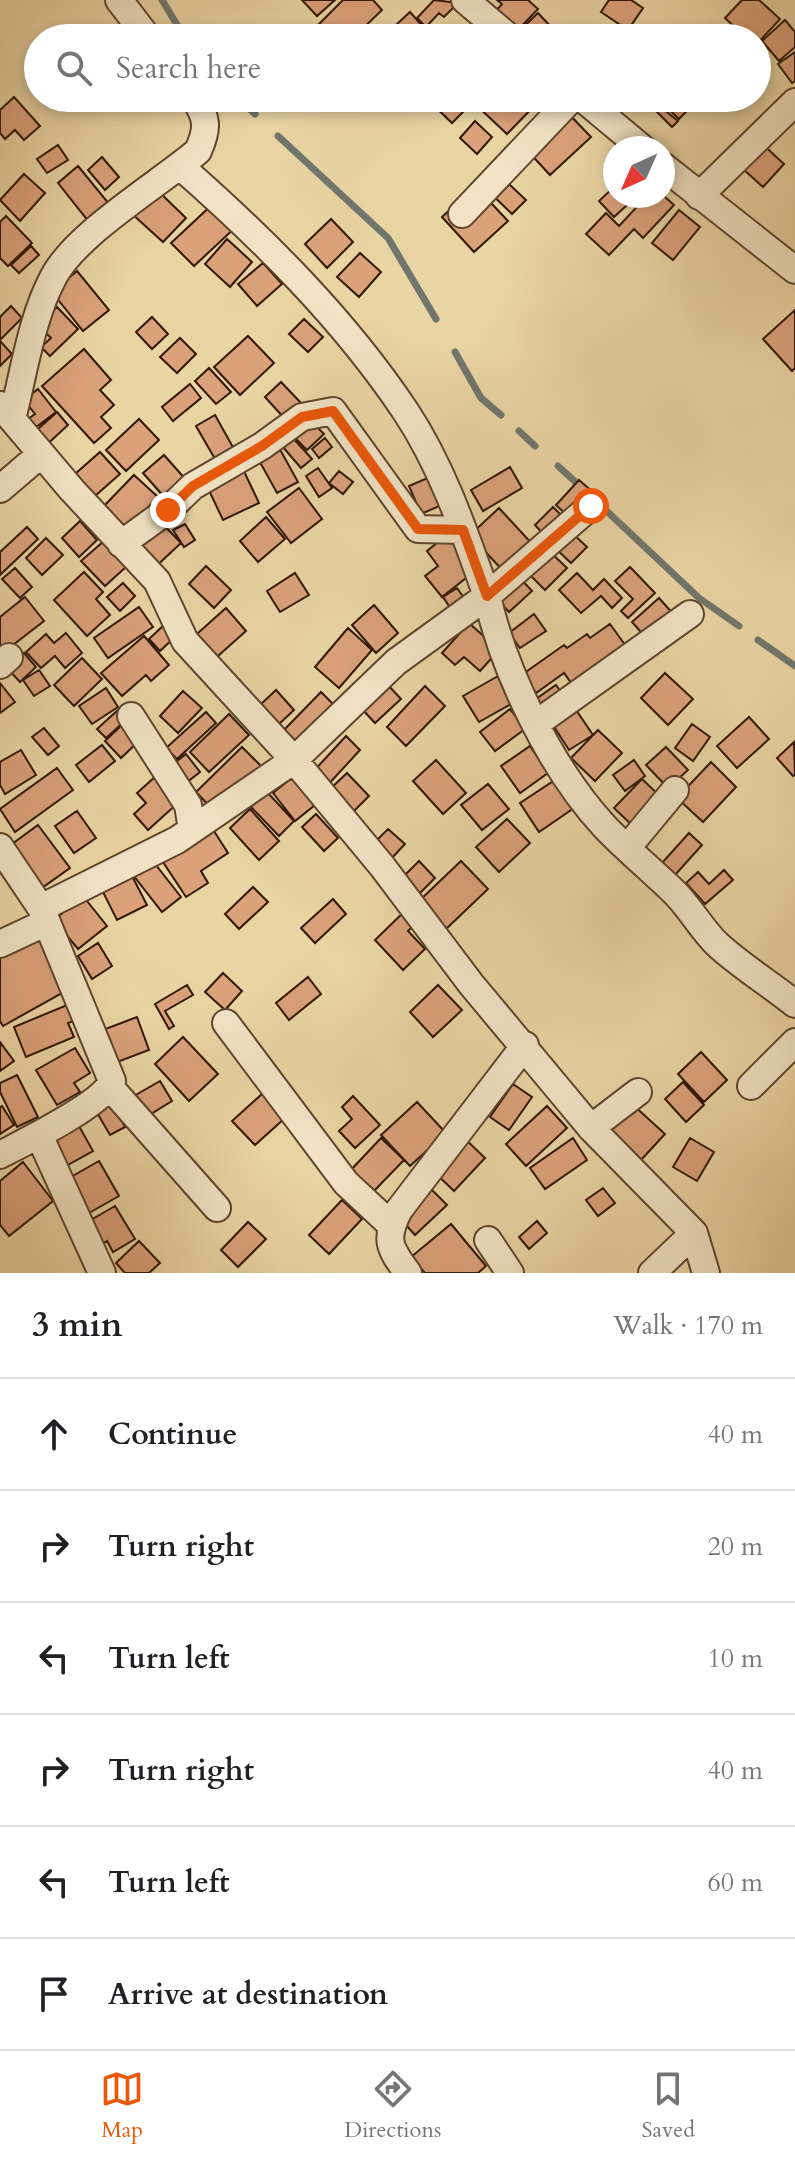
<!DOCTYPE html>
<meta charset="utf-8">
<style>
:root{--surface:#fff;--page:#f6f6f6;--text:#202124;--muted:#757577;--line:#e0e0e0;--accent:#ea580c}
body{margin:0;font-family:Cardo,serif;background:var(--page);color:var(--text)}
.compass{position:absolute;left:603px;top:136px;width:72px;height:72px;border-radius:50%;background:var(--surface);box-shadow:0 4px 12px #0003;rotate:225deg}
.stop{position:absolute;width:24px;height:24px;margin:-18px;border:6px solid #ea580c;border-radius:50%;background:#fff}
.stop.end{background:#ea580c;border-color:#fff;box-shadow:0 2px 8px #0008}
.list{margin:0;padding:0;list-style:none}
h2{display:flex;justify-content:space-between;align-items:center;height:104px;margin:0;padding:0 32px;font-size:34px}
h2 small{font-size:26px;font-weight:400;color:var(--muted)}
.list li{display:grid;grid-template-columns:52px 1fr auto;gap:24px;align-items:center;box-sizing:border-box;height:112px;padding:0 32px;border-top:2px solid var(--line)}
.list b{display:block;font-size:30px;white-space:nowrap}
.list em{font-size:26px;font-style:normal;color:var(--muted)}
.icon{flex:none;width:44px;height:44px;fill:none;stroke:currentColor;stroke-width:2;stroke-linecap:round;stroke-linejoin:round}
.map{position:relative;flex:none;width:795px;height:1273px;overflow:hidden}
.search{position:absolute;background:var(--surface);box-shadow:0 4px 12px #0003;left:24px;right:24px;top:24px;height:88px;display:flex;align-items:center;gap:20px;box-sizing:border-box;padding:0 28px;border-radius:44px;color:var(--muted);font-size:30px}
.sheet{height:776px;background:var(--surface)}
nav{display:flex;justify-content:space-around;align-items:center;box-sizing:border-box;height:112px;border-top:2px solid var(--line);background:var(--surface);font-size:22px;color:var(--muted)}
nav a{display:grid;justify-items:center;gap:4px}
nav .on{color:var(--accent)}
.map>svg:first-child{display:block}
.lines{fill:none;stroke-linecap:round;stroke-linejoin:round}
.stream{stroke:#71766d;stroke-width:7}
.building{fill:#daa17b;stroke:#301705;stroke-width:2}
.minor-casing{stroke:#5e462d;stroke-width:30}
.minor{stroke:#f1e3c4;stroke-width:26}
.route{stroke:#ea580c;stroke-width:10}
</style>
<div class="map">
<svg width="795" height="1273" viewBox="0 0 795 1273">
<rect width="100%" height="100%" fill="#e9d4a4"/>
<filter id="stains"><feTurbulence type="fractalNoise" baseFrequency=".0025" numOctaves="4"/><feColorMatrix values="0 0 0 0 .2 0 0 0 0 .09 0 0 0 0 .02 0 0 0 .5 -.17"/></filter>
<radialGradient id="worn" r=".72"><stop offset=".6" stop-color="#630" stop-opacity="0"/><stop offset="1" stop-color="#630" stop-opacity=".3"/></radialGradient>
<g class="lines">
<!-- stream -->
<path class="stream" d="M162,0l23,38
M238,98l17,16
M278,136l110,102 48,81
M455,352l26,46 20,17
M519,431l16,15
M558,466l23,21
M596,501l103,97 40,28
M758,640l37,26"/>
</g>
<!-- building -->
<path class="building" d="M302,0h33l-18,16z
M343,0h30l9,10 -29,28h-21l-13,-14z
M434,0l24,3 -14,14 -5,-4 -13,14 -9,-9z
M497,0h31l10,9 -23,24 -21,-20 8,-9z
M609,0h22l12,8 -15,22 -27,-18z
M742,0h17l21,19 -23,25v-6h-11l-21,-20z
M410,12l23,26 -49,-2z
M538,13l16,17 -9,8h-27l-3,-3z
M785,20l10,12v15l-16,14 -17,-20z
M795,52v29l-3,2 -14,-19z
M14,97l26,29 -16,14 -9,-10 -10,9 -5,-6v-23z
M426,98h40l5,6 -19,19z
M479,98h63l-35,36 -33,-31z
M650,98l28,23 -6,6 -25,-25z
M657,98h42l-20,21z
M565,110l26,27 -41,38 -26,-28z
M475,121l17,16 -15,17 -17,-16z
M755,137l29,27 -21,23 -29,-26z
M58,145l10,15 -21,13 -10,-14z
M102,157l17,20 -14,13 -17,-20z
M78,166l32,39 -21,17 -31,-39z
M493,169l33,31 -14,14 -32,-31z
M24,174l21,19 -25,28 -20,-21z
M475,186l33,35 -34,31 -32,-35z
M615,186v10h22l-23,21 -15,-16z
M155,188l31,30 -23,24 -32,-29z
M663,195l11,10 -31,33 -9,-9 -25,26 -23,-21 20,-21 13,13 28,-30z
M216,201l22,24 -44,41 -23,-23z
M679,210l21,17 -27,33 -21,-17z
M6,216l26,27 -24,23 -8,-8v-36z
M331,219l22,23 -26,26 -22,-24z
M227,239l25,23 -22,25 -25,-23z
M31,246l8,9 -20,18 -8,-8z
M360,253l21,19 -22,25 -22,-20z
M263,263l19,21 -25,22 -19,-22z
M77,271l32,39 -26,21 -31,-39z
M11,306l11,12 -22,22v-23z
M57,307l21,22 -28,27 -9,-9 10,-9 -13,-13z
M795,310v58l-3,3 -29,-32z
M152,317l16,17 -16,15 -16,-17z
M304,319l19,18 -15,15 -19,-18z
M248,336l26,27 -34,32 -26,-28z
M180,338l16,16 -19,19 -17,-16z
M0,341l12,13 -12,12z
M84,349l27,31 -11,10 14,15 -13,12 10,11 -17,15 -52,-57z
M209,368l22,24 -15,12 -21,-23z
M281,382l21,22 -17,15 -20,-22z
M190,384l11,14 -28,23 -11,-14z
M38,389l18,23 -25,19 -7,-9 11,-8 -11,-14z
M57,412l11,13 -27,25 -12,-13z
M215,415l19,34 -19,10 -19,-33z
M139,419l20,21 -33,31 -20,-21z
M312,422l12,12 -17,16 -12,-12z
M292,437l20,22 -11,9 -19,-22z
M325,438l7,9 -13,11 -7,-9z
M277,444l21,38 -21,11 -21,-38z
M100,452l20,22 -33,29 -20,-22z
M164,455l23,26 -21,18 -23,-26z
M241,465l18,38 -36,17 -18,-38z
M510,467l12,21 -39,23 -12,-21z
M318,468l14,20 -13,9 -13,-21z
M339,471l14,11 -10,12 -14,-11z
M134,475l24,22 -32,34 -24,-23z
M432,476l12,28 -23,10 -12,-28z
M579,480l15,13 -23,26 -15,-14z
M299,488l23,31 -31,24 -24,-31z
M553,507l11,11 -18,19 -11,-12z
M499,508l35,38 -29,27 -35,-38z
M266,517l19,22 -27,23 -18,-21z
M157,518l24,25 -30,28 -24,-24z
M80,521l17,19 -18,17 -17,-19z
M185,524l10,16 -11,7 -11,-17z
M27,527l11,12 -38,36v-23z
M571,532l16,15 -16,16 -16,-15z
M448,534l28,36 -34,27 -17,-21 13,-10 -11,-15z
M46,538l17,17 -21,20 -16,-17z
M104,541l23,25 -22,20 -24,-25z
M546,548l21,20 -22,22 -21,-21z
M206,566l25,24 -17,18 -25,-24z
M630,567l25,26 -27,25 -7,-7 12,-12 -18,-18z
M15,568l17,19 -12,11 -18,-19z
M84,572l19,20 -7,7 14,16 -23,21 -33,-36z
M295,573l14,22 -29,17 -13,-21z
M577,573l16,17 11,-11 18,19 -10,10 -11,-12 -20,17 -22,-23z
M519,577l13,14 -23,21 -13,-14z
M123,583l12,13 -15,15 -13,-14z
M457,588l10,14 -14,10 -10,-15z
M25,597l19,24 -44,34v-38z
M659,598l16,18 -27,24 -16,-18z
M374,605l24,28 -22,20 -24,-28z
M139,607l14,20 -45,31 -14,-20z
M226,608l20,23 -37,33 -20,-23z
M534,614l12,17 -26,17 -11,-15z
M469,623l30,27 -19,21 -16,-14 -9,8 -13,-12z
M610,624l18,25 -54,38 -10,-14 -28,20 -13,-19 41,-29 3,3 20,-14 3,4z
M164,625l11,12 -15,14 -11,-12z
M348,628l24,22 -33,38 -24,-21z
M66,633l16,20 -17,15 -10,-12 -14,12 -15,-16 20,-18 8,9z
M144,636l25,29 -18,16 -5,-6 -24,21 -21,-23z
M24,653l12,14 -16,15 -13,-14z
M82,658l20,21 -28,27 -20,-21z
M39,670l11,16 -16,10 -11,-16z
M665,673l28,26 -25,26 -27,-27z
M498,676l15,27 -34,19 -16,-26z
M0,683l15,19 -15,11z
M387,684l14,15 -26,24 -14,-15z
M556,685l8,11 -19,14 -9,-11z
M425,686l20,20 -39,40 -19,-19z
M106,688l12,19 -26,17 -13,-18z
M276,690l18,20 -16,15 -18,-20z
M183,691l19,17 -24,25 -18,-17z
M321,692l13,13 -38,40 -14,-13z
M572,704l21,31 -24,15 -20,-31z
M510,709l15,20 -30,22 -15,-19z
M118,710l8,10 -20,18 -9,-9z
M206,712l10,11 -39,36 -11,-11z
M229,714l20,21 -40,37 -19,-20z
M749,717l20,22 -32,29 -20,-22z
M124,723l16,17 -19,18 -16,-17z
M692,724l18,13 -17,24 -18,-13z
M44,728l15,18 -11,9 -16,-18z
M598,730l24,23 -27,28 -24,-23z
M346,736l14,14 -35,38 -14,-14z
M794,742l1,33 -2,1 -16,-18z
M102,745l13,16 -26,21 -13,-17z
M530,746l18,27 -28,20 -19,-27z
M242,747l20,20 -47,45 -19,-20z
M666,747l22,23 -20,18 -22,-23z
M21,750l15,25 -31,19 -5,-9v-23z
M186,754l14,18 -18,14 -14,-18z
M436,760l30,33 -23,21 -30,-33z
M634,760l11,16 -20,15 -12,-16z
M711,762l25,25 -33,35 -26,-24z
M57,768l16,22 -58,42 -15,-23z
M347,773l22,23 -19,19 -23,-23z
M156,776l23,26 -31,28 -14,-16 12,-11 -9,-10z
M293,777l22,28 -20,16 -22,-28z
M642,779l21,20 -28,29 -21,-20z
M555,780l19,28 -35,24 -19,-29z
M488,784l21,25 -27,21 -21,-25z
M267,792l27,29 -15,15 -28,-29z
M250,809l29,32 -20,19 -29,-32z
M77,811l19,27 -22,15 -19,-27z
M316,814l22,24 -14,13 -22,-24z
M507,819l23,24 -31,29 -23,-25z
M38,825l32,43 -31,22 -31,-43z
M212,828l16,25 -27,18 7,12 -22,14 -25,-38z
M388,829l17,15 -16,17 -17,-16z
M689,833l13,12 -27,30 -13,-12z
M152,860l29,37 -19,15 -29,-37z
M419,861l16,17 -16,16 -16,-17z
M461,861l27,28 -42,40 -27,-28z
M724,870l9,10 -28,24 -19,-21 12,-11 11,12z
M131,874l16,31 -30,15 -16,-32z
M253,887l15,15 -29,27 -14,-15z
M83,896l24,30 -29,23 -24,-29z
M333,899l13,15 -31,29 -14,-15z
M408,908l11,12 -11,11 17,18 -22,21 -28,-30z
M36,932l33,57 -66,37 -3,-5v-69z
M98,943l14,23 -20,13 -14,-23z
M223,973l19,18 -17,19 -20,-18z
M308,977l13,17 -32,26 -13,-17z
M187,985l6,10 -28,16 9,15 -5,3 -14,-25z
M438,985l24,25 -29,27 -23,-25z
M72,1003l7,16 -11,4 6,14 -48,20 -12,-30z
M137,1017l12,33 -37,14 -12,-33z
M183,1037l35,37 -29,27 -34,-37z
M0,1042l14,19 -14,10z
M75,1048l15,25 -16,10 6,9 -23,13 -21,-35z
M701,1052l26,28 -23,22 -26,-28z
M17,1075l21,42 -21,10 -17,-35v-9z
M160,1081l12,20 -26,16 -12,-21z
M683,1082l21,23 -18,17 -21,-23z
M513,1084l19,13 -23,33 -19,-13z
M262,1094l23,24 -30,27 -23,-24z
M107,1095l18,32 -15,8 -18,-31z
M353,1096l27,29 -25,23 -16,-17 13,-12 -10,-12z
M417,1102l29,31 -36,33 -29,-31z
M631,1103l34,31 -24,26 -34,-32z
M2,1106l12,19 -14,9v-27z
M547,1106l20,22 -41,38 -20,-22z
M75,1119l18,32 -27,15 -19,-32z
M460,1134l25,24 -31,33 -25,-24z
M381,1138l23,22 -32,33 -23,-21z
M573,1138l14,22 -42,29 -15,-21z
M690,1138l24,14 -17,29 -24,-14z
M99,1161l20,35 -37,21 -20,-35z
M23,1162l30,39 -44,35 -9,-11v-44z
M426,1184l21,21 -32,30 -20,-22z
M603,1188l12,15 -17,13 -12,-16z
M342,1200l20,19 -33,35 -20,-19z
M115,1206l20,33 -22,13 -6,-11 -9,6 -14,-23z
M537,1221l10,12 -18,16 -10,-12z
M248,1222l18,17 -28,28 -17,-17z
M451,1224l35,42 -8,7h-53l-14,-16z
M139,1241l21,22 -11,10h-24l-9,-10z"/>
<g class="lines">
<defs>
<path id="minor" d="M119,0l29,38
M465,0l45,38
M582,98l60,50
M180,166c84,74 164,153 226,246 37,56 59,122 81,184l104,-90
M663,166l132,104
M699,196l96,-94
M462,214l110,-116
M0,405l72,85 85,91 28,60 109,119 102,-98 91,-66c17,76 64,173 118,231 21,22 44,41 66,62 18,16 29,39 47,56 23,21 52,39 77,59
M12,419c12,-46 19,-101 42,-143 23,-43 105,-92 144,-125 10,-22 10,-33 -4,-53
M0,489l41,-35
M121,544l47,-34 25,-24 69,-40 40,-29 31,-6 85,118 45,1
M0,665l9,-8
M131,716l57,89 4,25
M537,723l153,-109
M0,847l41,61
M627,848l48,-58
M0,944l47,-22
M226,1023l120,160 45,42
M751,1086l44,-44
M110,1087l107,121
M591,1128l47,-36
M39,1135l63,138
M0,1155c23,-12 104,-52 112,-74l-71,-173 136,-68 117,-80 88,106 89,118 120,144 103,105 12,40
M488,1240l22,33
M408,1273c-19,-25 -24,-34 -9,-63l126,-165
M652,1273l42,-40"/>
</defs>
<!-- minor casing -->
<use href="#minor" class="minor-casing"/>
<!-- minor -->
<use href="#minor" class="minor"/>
</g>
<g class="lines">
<!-- route -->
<path class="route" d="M168,510l25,-24 69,-40 40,-29 31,-6 85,118 45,1 24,66 104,-90"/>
</g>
<rect width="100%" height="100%" filter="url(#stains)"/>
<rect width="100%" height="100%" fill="url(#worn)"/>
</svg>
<svg class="compass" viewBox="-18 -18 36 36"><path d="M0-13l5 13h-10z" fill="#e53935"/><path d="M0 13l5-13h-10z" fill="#757577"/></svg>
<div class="stop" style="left:591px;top:506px"></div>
<div class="stop end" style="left:168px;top:510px"></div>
<div class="search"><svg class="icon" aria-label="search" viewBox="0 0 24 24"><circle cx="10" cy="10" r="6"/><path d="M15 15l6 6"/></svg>Search here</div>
</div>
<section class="sheet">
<h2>3 min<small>Walk · 170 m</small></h2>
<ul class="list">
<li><svg class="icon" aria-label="ahead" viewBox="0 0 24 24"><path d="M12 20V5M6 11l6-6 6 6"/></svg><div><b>Continue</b></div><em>40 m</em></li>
<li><svg class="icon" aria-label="right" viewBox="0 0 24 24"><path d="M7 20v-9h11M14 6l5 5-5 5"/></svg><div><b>Turn right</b></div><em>20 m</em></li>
<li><svg class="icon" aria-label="left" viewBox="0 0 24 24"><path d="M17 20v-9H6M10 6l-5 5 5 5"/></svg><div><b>Turn left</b></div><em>10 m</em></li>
<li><svg class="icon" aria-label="right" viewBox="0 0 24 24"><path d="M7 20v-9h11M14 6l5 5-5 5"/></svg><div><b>Turn right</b></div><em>40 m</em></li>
<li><svg class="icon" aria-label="left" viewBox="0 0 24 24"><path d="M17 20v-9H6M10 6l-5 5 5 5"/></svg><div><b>Turn left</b></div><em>60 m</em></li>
<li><svg class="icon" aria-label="arrive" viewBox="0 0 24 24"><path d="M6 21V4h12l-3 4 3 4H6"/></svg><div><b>Arrive at destination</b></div></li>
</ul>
</section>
<nav>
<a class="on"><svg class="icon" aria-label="map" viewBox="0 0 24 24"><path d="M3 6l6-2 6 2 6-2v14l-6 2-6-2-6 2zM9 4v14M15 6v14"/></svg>Map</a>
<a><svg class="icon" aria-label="directions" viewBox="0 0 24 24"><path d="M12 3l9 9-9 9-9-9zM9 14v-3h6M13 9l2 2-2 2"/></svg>Directions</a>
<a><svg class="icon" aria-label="saved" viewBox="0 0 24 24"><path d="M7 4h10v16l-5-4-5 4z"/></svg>Saved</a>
</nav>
